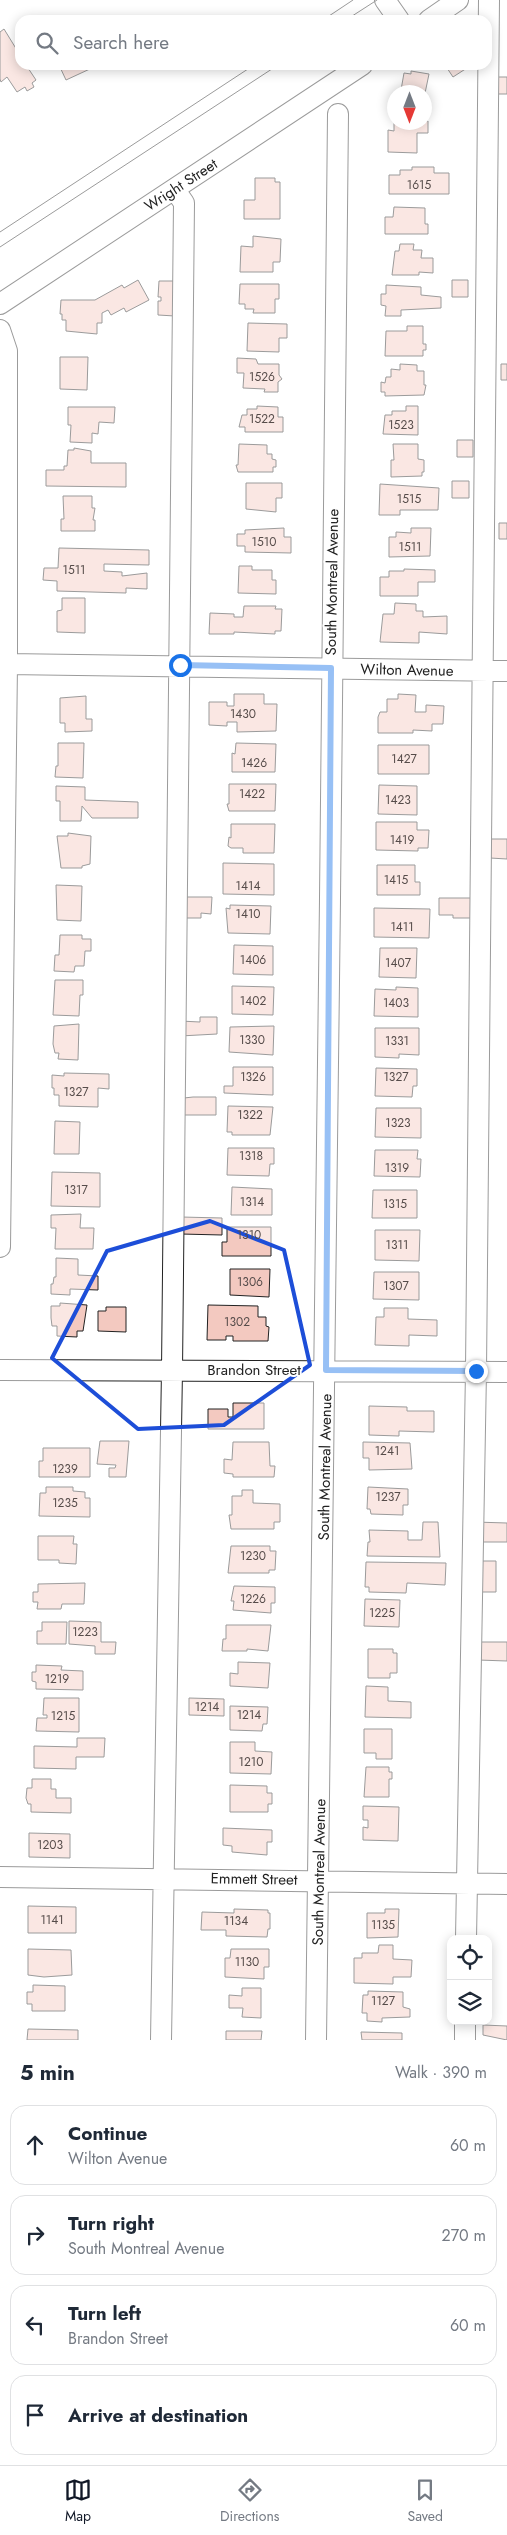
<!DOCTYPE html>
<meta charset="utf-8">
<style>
:root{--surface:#fff;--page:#f2f2f3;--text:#1f2937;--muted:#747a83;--line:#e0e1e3;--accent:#111827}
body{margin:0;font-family:Jost,sans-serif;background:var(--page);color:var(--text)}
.controls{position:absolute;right:15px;bottom:15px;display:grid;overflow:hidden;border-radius:10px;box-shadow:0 2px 12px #0003}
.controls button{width:45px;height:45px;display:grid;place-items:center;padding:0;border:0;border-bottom:1px solid var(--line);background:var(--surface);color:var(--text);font:25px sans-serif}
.compass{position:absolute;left:387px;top:85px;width:45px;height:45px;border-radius:50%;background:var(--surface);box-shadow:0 2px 12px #0003;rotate:180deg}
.stop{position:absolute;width:15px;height:15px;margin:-11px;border:4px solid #1a73e8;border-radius:50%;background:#fff}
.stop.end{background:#1a73e8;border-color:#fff;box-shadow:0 1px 5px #0008}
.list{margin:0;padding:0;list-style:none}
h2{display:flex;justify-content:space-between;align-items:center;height:65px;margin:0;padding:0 20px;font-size:21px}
h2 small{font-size:16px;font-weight:400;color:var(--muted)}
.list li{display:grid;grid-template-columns:32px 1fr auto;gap:15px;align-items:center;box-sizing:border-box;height:80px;margin:0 10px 10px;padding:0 10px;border:1px solid var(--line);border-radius:15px}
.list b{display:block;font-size:19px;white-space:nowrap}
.list p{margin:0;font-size:16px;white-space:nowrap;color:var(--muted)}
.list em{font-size:16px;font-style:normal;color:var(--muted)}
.icon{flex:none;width:28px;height:28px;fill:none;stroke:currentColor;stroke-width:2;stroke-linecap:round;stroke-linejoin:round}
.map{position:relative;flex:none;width:507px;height:2040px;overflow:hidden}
.search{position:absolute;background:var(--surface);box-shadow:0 2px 12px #0003;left:15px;right:15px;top:15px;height:55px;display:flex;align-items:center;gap:12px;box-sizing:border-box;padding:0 18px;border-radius:15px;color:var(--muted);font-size:19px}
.sheet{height:425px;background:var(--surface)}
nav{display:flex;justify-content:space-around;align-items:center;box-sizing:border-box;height:70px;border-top:1px solid var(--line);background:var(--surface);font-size:14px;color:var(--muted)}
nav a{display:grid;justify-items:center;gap:2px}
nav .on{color:var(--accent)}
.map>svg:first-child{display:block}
.building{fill:#f3c9c0;stroke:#222}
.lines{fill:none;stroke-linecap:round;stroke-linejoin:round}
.minor-casing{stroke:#222;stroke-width:22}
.minor{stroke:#fff;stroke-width:20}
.tram{stroke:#222;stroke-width:1}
.route{stroke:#1a73e8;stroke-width:6}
.marked{fill:none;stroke:#1d4ed8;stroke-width:4;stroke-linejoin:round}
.labels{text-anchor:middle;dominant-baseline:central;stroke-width:4;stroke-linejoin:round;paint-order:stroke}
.number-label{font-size:12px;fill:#564c4a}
.street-label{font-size:15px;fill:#222;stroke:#fff}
</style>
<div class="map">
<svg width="507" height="2040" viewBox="0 0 507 2040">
<rect width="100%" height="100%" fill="#fff"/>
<!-- building -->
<path class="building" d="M4,29l16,26v10h6l10,15 -4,3 2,4 -7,4 -2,-4 -8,5 -10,-15 -6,5 -1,-3v-47z
M59,65h31l2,3 -26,12z
M445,65h20l2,3 -14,9z
M411,71l18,3 -5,24v-6h-21l-2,-2 3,-17 7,1z
M497,77h10v17h-10z
M394,121h34v12h-11v20l-29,-1v-22l6,1z
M412,167h22v6h15v21h-60v-19h11v-5h12z
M255,178h20v4h5v37h-36v-19h11z
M394,207l31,1v16h3v10h-43v-17h8z
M253,236l28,3 -1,23h-7v10h-33l1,-26 12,1z
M400,244h14l-1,6h9l-1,8h12v15l-14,-1v3h-27l3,-24h4z
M138,280l11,20 -23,12 -2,-4 -13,7 -3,-5 -6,3v10h-5v11l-31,-3v-11h-4v-6h-2l1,-14h34l27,-15 2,3z
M452,280h16v17h-16z
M159,281h17l-1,35 -17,-1v-14h3v-4h-3z
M240,284h39v15h-4v14h-22l1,-4h-9v-5h-6z
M386,285l35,2v8l20,2v11l-40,2v6h-16l1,-10 -5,-1v-11h5z
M248,323l39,1v14h-8v14l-32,-1z
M407,326h16v18h3v6h-3v6h-38l1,-25h21z
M60,357h28l-1,33 -27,-1z
M237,358l19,1 2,5h21v11l3,4 -4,3v10h-14l1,-3 -22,-1 1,-15h-7z
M400,364l17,1v6h7v14h2l-2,10 -39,1v-4h-4v-10l4,1 1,-6h5v-8l9,1z
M501,364h6v16h-6z
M257,406l21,1v10h5v15h-38v-5h-6l3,-12h5v-6h10z
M406,406h12v29l-35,-1 2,-19h7v-4h14z
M68,407h47l-1,16 -15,-1 -1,12 -6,-1v10l-22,-1 1,-17h-3z
M457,440h16v17h-16z
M239,444l28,1v9h5v5l4,1v7h-3v5h-35l-2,-7h2z
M393,444h25v15l6,1v12h-2v4l-31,1v-17h3z
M74,448l17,3v12h35v24l-80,-1v-16h18v-4h3l1,-16h6z
M452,481h17v17h-17z
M246,483h36v15h-6v14l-30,-3z
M380,484l59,4 -1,22h-38v5h-21z
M63,496h29v12h3l-2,12h2v11h-34v-12h3z
M499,523h8v16h-8z
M284,528v9h7v16l-46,-1v-6h-8v-12h8v-4z
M411,528h20l-1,28 -41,1v-20h7v-5l15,1z
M59,548l90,2v15l-45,-1v7l18,1v4l25,-3v16l-21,-1v5l-69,-2v-10l-14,-1 1,-12h14z
M239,566h13v4h20v10h4v14l-38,-1z
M404,569l31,1v12h-17v14h-38v-19h9v-6h15z
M62,598h23v35l-28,-1v-21l5,-1z
M395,603l21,1v7h7v6l24,-1v18l-28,-2v11l-39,-1 3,-28h11z
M244,606h32l-1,3h7l-1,22h-6v3l-41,-2v2h-25l1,-21 24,1v3h9z
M234,694h30v10h13l-1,27 -39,1v-10h-10v4l-18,-1v-23h18v4h7z
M398,694l18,1 -1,17h11v-7l18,1 -1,18h-11v7l-19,-1v3h-35v-16l2,-5h7v-13h11z
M86,696v23h6v12l-27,1v-9h-5v-25z
M58,743h26l-1,35 -28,-1 1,-11h2z
M236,743l40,1 -1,28h-43v-19l3,1z
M378,745h51v29h-51z
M229,784h47l-1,27h-46l-2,-7h2z
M379,785l38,1v29l-39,-1z
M56,786l29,1v13l53,2v16h-46l-10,-12 -1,15h-21v-20h-4z
M376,822h41v8h12l-1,18h-10v3l-42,-1z
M231,824h44l-1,29h-31v-5h-12l-3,-2 1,-9 2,1z
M68,833l23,3 -1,28 -8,2v2h-21l-4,-32h11z
M490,839h17v20l-17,-1z
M223,863l51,1v31l-51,-1z
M377,865h38v17h5v13h-43z
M56,885l26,1 -1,35 -24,-1z
M182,897h30l-1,17 -10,-1v5h-16z
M439,898h33l-1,20h-18v-3h-14z
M230,905l41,1 -1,28 -42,-1 -2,-25 4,1z
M374,908l56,1 -1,29 -55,-1z
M60,935h22v4h9v12h-6l-1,15h-9l-1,6 -20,-1 1,-16h4z
M234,945l39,1v29l-40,-1z
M380,948h37l-1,30 -37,-1z
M55,980h28v15h-3l-1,21 -26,-1z
M232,986l42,1 -1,28 -41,-1z
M396,987l22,1v29l-44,-1 1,-27 21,1z
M200,1017h17v17l-37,2v-15l20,1z
M79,1024l-1,36 -20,-1 1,-6h-4l-2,-9 1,-18z
M274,1026l-1,29 -44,-3 1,-25z
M375,1028h44v27l-20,-1v4l-24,-1z
M233,1067h40v28l-49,-2v-7h9z
M376,1068l41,1v17h-4l-1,11 -37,-1z
M64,1073l45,1v15l-11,-1v19l-39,-1v-11h-5v-7h-2v-13l12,1z
M193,1097h23v18h-33l1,-17z
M228,1106l45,1 -3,28h-38v-3h-5z
M376,1108h45v30l-46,-1z
M55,1121l25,1 -1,32h-25z
M228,1148h46v16h-4l-1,12 -42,-1z
M375,1150h43l-1,9h4l-1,18 -46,-1z
M52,1172l48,1v34l-49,-1z
M232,1187l40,2v26h-41z
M373,1190h44v28h-45z
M81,1214l-1,14h14l-1,21h-38l1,-21h-5v-13z
M181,1217l41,1v17l-41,-1z
M227,1227h44v29h-49v-14h5z
M375,1230h45l-1,31 -44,-1z
M56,1258l22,1v16l20,1v14l-28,-1v6l-19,-1v-10h2l1,-7h2z
M230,1269h40l-1,28 -39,-2z
M374,1272h45v28l-46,-1z
M60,1303l27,2 -4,26h-6v6l-20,-1v-10h-5l-1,-8v-12h9z
M208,1305l50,1v11h8v9l3,1 -1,14h-35v-5h-7v4h-19z
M106,1307h20v25l-28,-1v-20h8z
M384,1308h24v11l29,1v16l-28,-1v11l-34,-1 1,-28h8z
M233,1403h31v26h-56v-20h20v8h5z
M369,1406l38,1v4h27v21l-35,-1v5l-30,-1z
M100,1441h29l-3,36h-17v-9h6l1,-3 -19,-1z
M233,1442h36l1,24h5l-1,11h-41v-3l-9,-1v-14l8,1z
M363,1442l47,1 2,26 -43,1v-12h-6z
M43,1448h47v29h-51v-16h4z
M46,1487h27v4l12,1v6h5v19l-51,-1 1,-23h6z
M368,1487l40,2v16h-5v10l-32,-1 -1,-5h-3z
M242,1490h11v13l27,1v18h-6v7h-43l-2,-14h3v-19h10z
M423,1522h15l2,35 -73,-1 1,-14h2l-1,-12 39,1v9h14z
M475,1522l32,1v19h-32z
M38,1536h36l-1,8h4l-1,20 -17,-1v-3h-21z
M231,1546h39v5h6l-1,19h-6v3h-41z
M476,1561h20v31h-21z
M366,1562l80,1 -1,22 -38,-2 -1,10 -37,-1v-5h-4z
M85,1583l-1,21h-22l-1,5h-24l1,-7h-5v-10h5v-8z
M234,1586l41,1v16h-4v10l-38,-3 1,-9h-3z
M365,1599l35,1 -1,27 -35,-1z
M69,1621l32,1v20h15l-1,12h-20v-8l-26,-2z
M42,1622h25l-1,22h-29v-13h5z
M226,1625h45l-3,26 -21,-2v2h-25l1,-12h3z
M478,1642h29v19l-29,-1z
M368,1649h25v4h4v20h-7v5h-22z
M238,1662l32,1 -2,25 -38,-2v-13l8,1z
M36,1665l26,1 -1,4 22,1v19l-47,-1v-7l-4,-1v-9h4z
M366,1686l22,1v14l23,1v16l-46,-1z
M44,1698h35v34l-43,-1 1,-13h10v-3h-4z
M189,1698l35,1v17l-35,-1z
M230,1706l38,1 -1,17h-4l-1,7 -32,-1z
M364,1729h28v30h-16v-6h-12z
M77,1738h28l-1,19h-28v12l-42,-1v-22l43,1z
M230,1742h25v9l17,1 -1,22 -41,-1z
M366,1767h23v5h3v7h-3v18h-25z
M32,1779h19v10h5v9h15v15l-40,-1v-8h-3l-2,-6 1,-10h5z
M230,1785l37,1v7h5v11h-4v8h-38z
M363,1806l36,1 -1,34 -35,-1v-13l5,1v-8h-5z
M223,1828l49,2v12h-5v13l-35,-3v-6l-9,-1z
M29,1833l41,1v24l-41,-1z
M28,1906l48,1v26h-48z
M234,1909l34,1v3h2v16h-2l-1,8 -41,-1v-6h-25l1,-18 32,1z
M385,1909h14l-1,28 -31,1v-25h18z
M379,1945h14v14l19,1 -1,17h-18v7l-39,-1v-25h8v-5h16z
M28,1949l43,1 1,25 -28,2 -16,-2z
M231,1949h38v18h-5v12l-39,-2v-19h5z
M33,1985l32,1v25h-33v-7h-5v-12h6z
M242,1988h19v30l-19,-1 1,-9h-14v-13l13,1z
M368,1991l35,1v15l7,2v8l-28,1v4l-15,-1v-8h-5l1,-18h5z
M483,2025l24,1v14l-24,-5z
M28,2029l50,1v10h-51z
M226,2031h36l-1,9h-35z
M361,2032l41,1v7h-40z"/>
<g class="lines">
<defs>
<path id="minor" d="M385,0l14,20
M429,20l29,-20
M0,304l362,-239
M0,330l7,21v313l-7,583
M7,664l500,7
M0,1370l507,2
M0,1877l507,7
M466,1939l10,-568 13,-1371
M161,2040l11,-670 12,-1167 -9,-13
M316,2040c13,-642 13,-1284 22,-1926
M465,2040v-19"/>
</defs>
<!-- minor casing -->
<use href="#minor" class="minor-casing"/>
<!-- minor -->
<use href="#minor" class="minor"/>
<!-- tram -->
<path class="tram" d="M323,20l30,-20
M346,20l31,-20
M0,232l254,-167
M0,247l278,-182"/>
</g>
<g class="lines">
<!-- route -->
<path class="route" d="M180,665l151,3 -5,702 150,1"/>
</g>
<!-- marked area -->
<path d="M0 0H507V2040H0ZM210,1221l74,29 26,115 -86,60 -86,4 -86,-71 55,-107z" fill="#fff" fill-opacity=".55" fill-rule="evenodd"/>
<path class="marked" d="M210,1221l74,29 26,115 -86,60 -86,4 -86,-71 55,-107z"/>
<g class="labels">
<!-- number labels -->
<g class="number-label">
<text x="419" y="185">1615</text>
<text x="262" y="377">1526</text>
<text x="262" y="419">1522</text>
<text x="401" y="425">1523</text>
<text x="409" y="499">1515</text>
<text x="264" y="542">1510</text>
<text x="410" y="547">1511</text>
<text x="74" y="570">1511</text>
<text x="243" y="714">1430</text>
<text x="404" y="759">1427</text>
<text x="254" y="763">1426</text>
<text x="252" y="794">1422</text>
<text x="398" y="800">1423</text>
<text x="402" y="840">1419</text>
<text x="396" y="880">1415</text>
<text x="248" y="886">1414</text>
<text x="248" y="914">1410</text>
<text x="402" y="927">1411</text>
<text x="253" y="960">1406</text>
<text x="398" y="963">1407</text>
<text x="253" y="1001">1402</text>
<text x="396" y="1003">1403</text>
<text x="252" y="1040">1330</text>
<text x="397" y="1041">1331</text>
<text x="253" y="1077">1326</text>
<text x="396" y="1077">1327</text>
<text x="76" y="1092">1327</text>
<text x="250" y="1115">1322</text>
<text x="398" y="1123">1323</text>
<text x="251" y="1156">1318</text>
<text x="397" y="1168">1319</text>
<text x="76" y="1190">1317</text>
<text x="252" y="1202">1314</text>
<text x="395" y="1204">1315</text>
<text x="249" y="1235">1310</text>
<text x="397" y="1245">1311</text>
<text x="250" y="1282">1306</text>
<text x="396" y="1286">1307</text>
<text x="237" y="1322">1302</text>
<text x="387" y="1451">1241</text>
<text x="65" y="1469">1239</text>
<text x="388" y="1497">1237</text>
<text x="65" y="1503">1235</text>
<text x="253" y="1556">1230</text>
<text x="253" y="1599">1226</text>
<text x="382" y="1613">1225</text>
<text x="85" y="1632">1223</text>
<text x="57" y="1679">1219</text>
<text x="207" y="1707">1214</text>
<text x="249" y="1715">1214</text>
<text x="63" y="1716">1215</text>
<text x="251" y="1762">1210</text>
<text x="50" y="1845">1203</text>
<text x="52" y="1920">1141</text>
<text x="236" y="1921">1134</text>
<text x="383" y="1925">1135</text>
<text x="247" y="1962">1130</text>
<text x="383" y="2001">1127</text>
</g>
<!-- street labels -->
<g class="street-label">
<text transform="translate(181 185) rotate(-33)">Wright Street</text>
<text transform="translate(332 582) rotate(-89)">South Montreal Avenue</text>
<text transform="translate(407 670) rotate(1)">Wilton Avenue</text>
<text x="254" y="1370">Brandon Street</text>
<text transform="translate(325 1467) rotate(-89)">South Montreal Avenue</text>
<text transform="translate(319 1872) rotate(-89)">South Montreal Avenue</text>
<text transform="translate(254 1879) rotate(1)">Emmett Street</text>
</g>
</g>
</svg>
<div class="controls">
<button><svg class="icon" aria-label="locate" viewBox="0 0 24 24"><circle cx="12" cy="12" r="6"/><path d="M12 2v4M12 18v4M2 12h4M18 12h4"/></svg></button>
<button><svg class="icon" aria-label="layers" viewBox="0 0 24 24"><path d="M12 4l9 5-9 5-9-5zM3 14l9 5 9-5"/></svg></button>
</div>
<svg class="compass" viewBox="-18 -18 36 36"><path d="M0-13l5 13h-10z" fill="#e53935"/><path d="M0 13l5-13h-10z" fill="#747a83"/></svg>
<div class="stop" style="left:180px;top:665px"></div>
<div class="stop end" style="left:476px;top:1371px"></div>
<div class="search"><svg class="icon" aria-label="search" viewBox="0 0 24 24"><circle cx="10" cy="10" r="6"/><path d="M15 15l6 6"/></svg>Search here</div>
</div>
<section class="sheet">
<h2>5 min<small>Walk · 390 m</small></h2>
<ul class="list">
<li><svg class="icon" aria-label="ahead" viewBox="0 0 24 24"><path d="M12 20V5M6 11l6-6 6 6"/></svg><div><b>Continue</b><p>Wilton Avenue</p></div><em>60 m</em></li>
<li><svg class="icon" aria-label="right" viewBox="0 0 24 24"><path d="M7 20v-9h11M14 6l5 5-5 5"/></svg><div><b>Turn right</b><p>South Montreal Avenue</p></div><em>270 m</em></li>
<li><svg class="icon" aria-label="left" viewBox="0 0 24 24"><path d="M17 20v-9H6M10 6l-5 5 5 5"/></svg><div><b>Turn left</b><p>Brandon Street</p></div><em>60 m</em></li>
<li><svg class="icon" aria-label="arrive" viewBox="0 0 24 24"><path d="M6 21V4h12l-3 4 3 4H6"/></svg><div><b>Arrive at destination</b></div></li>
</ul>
</section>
<nav>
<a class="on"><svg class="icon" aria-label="map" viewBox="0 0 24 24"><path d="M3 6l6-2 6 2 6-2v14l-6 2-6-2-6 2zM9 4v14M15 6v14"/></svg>Map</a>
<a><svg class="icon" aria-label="directions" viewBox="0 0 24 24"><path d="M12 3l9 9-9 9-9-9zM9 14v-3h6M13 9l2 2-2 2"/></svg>Directions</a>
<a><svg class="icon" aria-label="saved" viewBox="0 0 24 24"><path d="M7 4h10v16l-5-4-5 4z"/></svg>Saved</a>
</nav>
